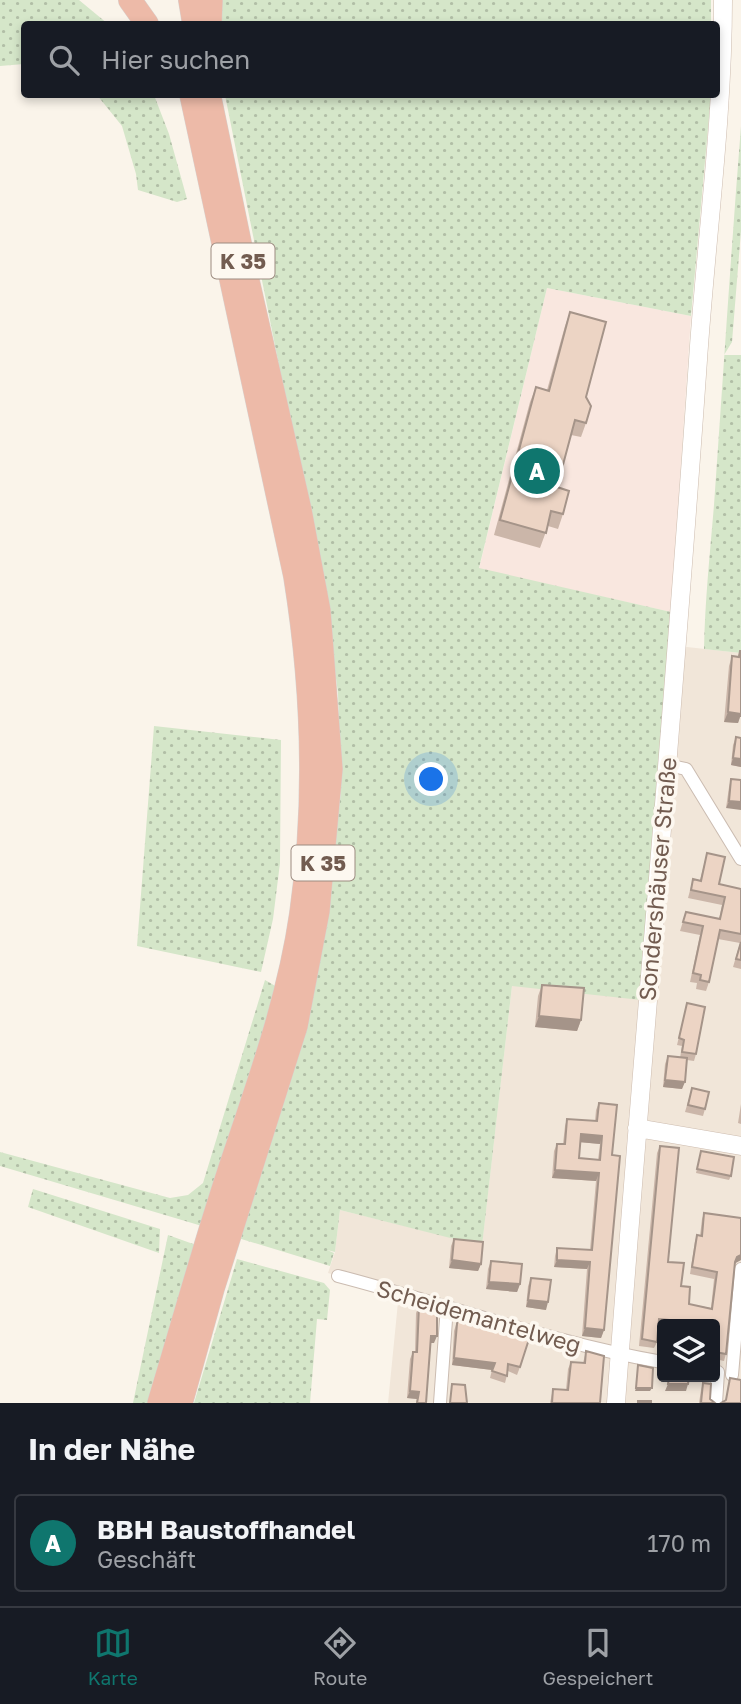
<!DOCTYPE html>
<html lang="de">
<meta charset="utf-8">
<style>
:root{--surface:#171b24;--page:#20242c;--text:#f1f3f6;--muted:#9ea1a6;--line:#363941;--accent:#0f766e}
body{margin:0;font-family:"Golos Text",sans-serif;background:var(--page);color:var(--text)}
.controls{position:absolute;right:21px;bottom:21px;display:grid;overflow:hidden;border-radius:7px;box-shadow:0 4px 10px #0003}
.controls button{width:63px;height:63px;display:grid;place-items:center;padding:0;border:0;border-bottom:2px solid var(--line);background:var(--surface);color:var(--text);font:35px sans-serif}
.you{position:absolute;left:432px;top:780px;width:24px;height:24px;margin:-18px;border:5px solid #fff;border-radius:50%;background:#1a73e8;box-shadow:0 0 0 10px #1a73e833}
.badge{display:grid;place-items:center;width:46px;height:46px;border-radius:50%;background:var(--accent);color:#fff;font-size:23px;font-weight:700}
.pin{position:absolute;translate:-50% -50%;border:4px solid #fff;box-shadow:0 2px 7px #0006}
.list{margin:0;padding:0;list-style:none}
h2{display:flex;justify-content:space-between;align-items:center;height:91px;margin:0;padding:0 28px;font-size:30px}
h2 small{font-size:23px;font-weight:400;color:var(--muted)}
.list li{display:grid;grid-template-columns:46px 1fr auto;gap:21px;align-items:center;box-sizing:border-box;height:98px;margin:0 14px 14px;padding:0 14px;border:2px solid var(--line);border-radius:7px}
.list b{display:block;font-size:26px;white-space:nowrap}
.list p{margin:0;font-size:23px;white-space:nowrap;color:var(--muted)}
.list em{font-size:23px;font-style:normal;color:var(--muted)}
.icon{flex:none;width:38px;height:38px;fill:none;stroke:currentColor;stroke-width:2;stroke-linecap:round;stroke-linejoin:round}
.map{position:relative;flex:none;width:741px;height:1403px;overflow:hidden}
.search{position:absolute;background:var(--surface);box-shadow:0 4px 10px #0003;left:21px;right:21px;top:21px;height:77px;display:flex;align-items:center;gap:18px;box-sizing:border-box;padding:0 24px;border-radius:7px;color:var(--muted);font-size:26px}
.sheet{height:203px;background:var(--surface)}
nav{display:flex;justify-content:space-around;align-items:center;box-sizing:border-box;height:98px;border-top:2px solid var(--line);background:var(--surface);font-size:19px;color:var(--muted)}
nav a{display:grid;justify-items:center;gap:4px}
nav .on{color:var(--accent)}
.map>svg:first-child{display:block}
.residential{fill:#f1e6d9;fill-rule:evenodd}
.commercial{fill:#f9e7df}
.grass{fill:url(#grass-dots)}
.lines{fill:none;stroke-linecap:round;stroke-linejoin:round}
.street-casing{stroke:#cbbcb1;stroke-width:14}
.secondary-casing{stroke:#cdbcaf;stroke-width:19}
.highway-casing{stroke:#d8d1ce;stroke-width:24}
.street{stroke:#fff;stroke-width:12}
.secondary{stroke:#fff;stroke-width:18}
.highway{stroke:#edbaa8;stroke-width:23}
.wall{fill:#cbb6a9;fill-rule:evenodd}
.shaded-wall{fill:#a59489}
.building{fill:#ecd4c4;stroke:#a59489;stroke-width:2;fill-rule:evenodd}
.labels{text-anchor:middle;dominant-baseline:central;stroke-width:7;stroke-linejoin:round;paint-order:stroke}
.shield{fill:#fdf8f0;stroke:#9c8b80;stroke-width:2}
.shield-label{font-size:21px;font-weight:bold;fill:#725c50}
.street-label{font-size:23px;fill:#725c50;stroke:#fdf8f0}
</style>
<div class="map">
<svg width="741" height="1403" viewBox="0 0 741 1403">
<defs>
<pattern id="grass-dots" width="8" height="8" patternUnits="userSpaceOnUse" patternTransform="scale(1.75)"><rect width="8" height="8" fill="#d5e6c9"/><path d="M2 2h.1M6 6h.1" fill="none" stroke="#b1bea6" stroke-width="1.8" stroke-linecap="round"/></pattern>
</defs>
<rect width="100%" height="100%" fill="#faf4ea"/>
<!-- residential -->
<path class="residential" d="M669,645l72,8v750h-353l11,-111 -71,-19 7,-21 5,-42 142,35 30,-259zM662,1324h53v53h-53z"/>
<!-- commercial -->
<path class="commercial" d="M547,288l144,28 -20,296 -192,-43z"/>
<!-- grass -->
<path class="grass" d="M0,0h79l29,24h-84v40l-24,2z
M218,0h493v24h-493z
M97,95h57l15,39 18,65 -10,3 -39,-12 -2,-16 -14,-48z
M225,95h486l-20,221 -144,-28 -68,280 192,44 -30,388 -129,-14 -30,260 -142,-36 -5,42 -8,-2 7,3 -4,13 -92,-28 90,-335 13,-112 -3,-98 -13,-97z
M741,126v105l-9,111 -8,13h17v298l-37,-4c1,-49 6,-96 10,-144 9,-127 17,-253 27,-379z
M154,726l127,14 -1,123 -7,56 -12,53 -124,-26z
M265,980l12,7 -75,239 -202,-60v-14l170,46 18,-3 15,-12z
M33,1189l127,40 -1,24 -131,-46z
M168,1235l28,10 -47,158h-16z
M237,1259l87,24 6,7 -3,30 -10,-1 -7,84h-116z"/>
<g class="lines">
<defs>
<path id="street" d="M667,765l19,4 55,90
M338,1276c108,28 214,67 324,86
M732,1375l9,-106
M440,1403l7,-97
M716,1403l2,-31"/>
<path id="secondary" d="M637,1128l104,18
M616,1403c26,-348 58,-695 82,-1043 8,-120 25,-240 25,-360"/>
<path id="highway" d="M130,0l17,24
M190,0l4,24
M210,24l1,-24
M159,1403c23,-76 44,-153 69,-229 28,-85 60,-170 73,-260 16,-112 12,-226 -6,-338l-104,-482
M181,1403l32,-115 83,-262 22,-115 13,-142 -12,-158 -19,-101 -53,-233 -38,-183"/>
</defs>
<!-- street casing -->
<use href="#street" class="street-casing"/>
<!-- secondary casing -->
<use href="#secondary" class="secondary-casing"/>
<!-- highway casing -->
<use href="#highway" class="highway-casing"/>
<!-- street -->
<use href="#street" class="street"/>
<!-- secondary -->
<use href="#secondary" class="secondary"/>
<!-- highway -->
<use href="#highway" class="highway"/>
</g>
<!-- wall -->
<path class="wall" d="M570,312l16,85v26l-5,14 -10,-2 -14,52 6,27 -5,15 -10,-3 -8,22 -46,-13 36,-133 6,-15 11,3 18,-64z
M740,651v66l-2,6 -14,-1 5,-56 3,-10h6z
M736,737l5,1v29l-10,-2 2,-20z
M731,779l10,1 -15,28 3,-21z
M707,853l12,31 22,5v80l-8,-2 7,-24 -22,-4 -9,43 -3,9 -10,-2 1,-6 -7,-1 10,-47 -20,-4 6,-19 33,7 3,-14 -34,-7 5,-19 7,1z
M542,985l39,35 -4,11 -42,-4 3,-31z
M687,1003l9,51 -2,7 -7,-1 -5,29 -19,-2 2,-23 3,-8 12,2 2,-12 -5,-1z
M692,1088l13,21 -2,7 -18,-4z
M599,1103l13,52 -8,175 -3,8 -19,-2 5,-67 -33,-2 1,-11 2,-8 33,2 6,-69 -44,-3 2,-27 3,-7h6l2,-18 2,-7 28,2 1,-11zM580,1142l20,2 -2,16 -19,-2z
M741,1104v20l-3,-1z
M660,1146l8,116 13,24 8,18 22,4 3,-29 -24,-5 5,-33 2,-6 3,1 2,-17 2,-6 37,47 -7,3 -8,91 -2,7 -9,-2v-35h-53v2h-4l-1,16 -3,6 -15,-2 18,-193z
M701,1151l30,25 -2,4 -33,-7z
M454,1239l27,25 -3,7 -29,-3 2,-22z
M491,1261l29,23 -3,8 -31,-3 2,-20z
M531,1278l15,32 -20,-3 2,-21z
M419,1306l15,37h-3l-5,60h-10l1,-4 -10,-1 3,-39 3,-7h2l1,-39z
M460,1312l60,55 -3,8 -9,-4 -3,12 -15,-5 2,-8 -40,-5 2,-34z
M586,1351l14,52h-50l3,-14 13,1 2,-21 3,-7 12,1z
M703,1383l7,16 5,4h-16l2,-13z"/>
<!-- shaded-wall -->
<path class="shaded-wall" d="M741,710v7h-1l-2,6 -14,-1 4,-10z
M733,758l8,1v8l-10,-2z
M729,801l12,1v8l-15,-2z
M539,1016l42,4 -4,11 -42,-4z
M665,1080l20,2 -3,7 -19,-2z
M581,1134l21,2 -2,8 -22,-2z
M555,1170l44,3 -3,8 -44,-3z
M741,1255v5l-7,4 3,-7z
M452,1260l29,4 -3,7 -29,-3z
M557,1260l33,2 -3,7 -33,-2z
M489,1282l31,2 -3,8 -31,-3z
M528,1300l20,2 -2,8 -20,-3z
M659,1319l21,2 -1,3h-17v2h-5z
M585,1328l19,2 -3,8 -19,-2z
M431,1336h6l-3,7h-5z
M454,1358l41,5 -3,7 -40,-5z
M668,1384h20l-2,7h-21z
M636,1388h16l-2,3h-15z
M410,1391l9,1 -2,7 -10,-1z"/>
<!-- building -->
<path class="building" d="M570,312l36,10 -20,75 5,9 -5,17 -11,-3 -18,67 12,4 -6,23 -12,-3 -5,22 -46,-13 36,-133 13,4z
M740,651h1v63l-13,-2 4,-56 7,1z
M736,737l5,1v21l-8,-1z
M731,779l10,1v22l-12,-1z
M707,853l18,4 -6,27 22,5v45l-21,-4 -11,52 -9,-2 1,-5 -8,-2 10,-47 -20,-4 3,-10 34,7 5,-22 -34,-7 2,-11 8,2z
M741,942v18l-5,-1z
M542,985l42,3 -3,32 -42,-4z
M687,1003l18,4 -9,47 -14,-2 2,-12 -5,-2z
M668,1056l19,2 -2,24 -20,-2z
M692,1088l17,4 -4,17 -17,-4z
M599,1103l18,2 -5,50 8,1 -16,174 -19,-2 5,-66 -33,-2v-12l35,2 7,-77 -44,-3 2,-26h8l2,-25 30,2zM581,1134l21,2 -2,24 -21,-2z
M660,1146l19,2 -11,114 16,1 -3,23 9,1 -1,17 23,5 5,-37 -25,-5 5,-32 5,1 2,-23 37,5v37l-4,2 -2,5 -9,92 -11,-2v-28h-36l1,-3 -21,-2 -2,23 -15,-3z
M701,1151l33,6 -3,19 -34,-7z
M454,1239l29,3 -2,22 -29,-4z
M491,1261l31,3 -2,20 -31,-2z
M531,1278l20,2 -3,22 -20,-2z
M419,1306l18,6v24h-6l-5,67h-9l2,-11 -9,-1 3,-39h4z
M460,1312l70,24 -10,31 -12,-3 -1,12 -15,-5 3,-8 -41,-5 3,-34z
M586,1351l18,5 -4,47h-48l1,-14 15,1 3,-28 14,1z
M638,1365l15,3 -1,20h-16z
M669,1377h20l-1,7h-20z
M730,1378l11,2v23h-20l5,-3z
M703,1383l8,1 -1,15 5,4h-14z
M452,1384l13,1 2,18h-17z
M638,1401h13v2h-13z"/>
<g class="labels">
<!-- shield labels -->
<g class="shield">
<rect x="211.5" y="243.5" width="63" height="35" rx="5"/>
<rect x="291.5" y="845.5" width="63" height="35" rx="5"/>
</g>
<g class="shield-label">
<text x="243" y="261">K 35</text>
<text x="323" y="863">K 35</text>
</g>
<!-- street labels -->
<g class="street-label">
<text transform="translate(657 879) rotate(-85)">Sondershäuser Straße</text>
<text transform="translate(479 1316) rotate(16)">Scheidemantelweg</text>
</g>
</g>
</svg>
<div class="controls">
<button><svg class="icon" aria-label="layers" viewBox="0 0 24 24"><path d="M12 4l9 5-9 5-9-5zM3 14l9 5 9-5"/></svg></button>
</div>
<div class="you"></div>
<div class="pin badge" style="left:537px;top:471px">A</div>
<div class="search"><svg class="icon" aria-label="search" viewBox="0 0 24 24"><circle cx="10" cy="10" r="6"/><path d="M15 15l6 6"/></svg>Hier suchen</div>
</div>
<section class="sheet">
<h2>In der Nähe<small></small></h2>
<ul class="list">
<li><span class="badge">A</span><div><b>BBH Baustoffhandel</b><p>Geschäft</p></div><em>170 m</em></li>
</ul>
</section>
<nav>
<a class="on"><svg class="icon" aria-label="map" viewBox="0 0 24 24"><path d="M3 6l6-2 6 2 6-2v14l-6 2-6-2-6 2zM9 4v14M15 6v14"/></svg>Karte</a>
<a><svg class="icon" aria-label="directions" viewBox="0 0 24 24"><path d="M12 3l9 9-9 9-9-9zM9 14v-3h6M13 9l2 2-2 2"/></svg>Route</a>
<a><svg class="icon" aria-label="saved" viewBox="0 0 24 24"><path d="M7 4h10v16l-5-4-5 4z"/></svg>Gespeichert</a>
</nav>
